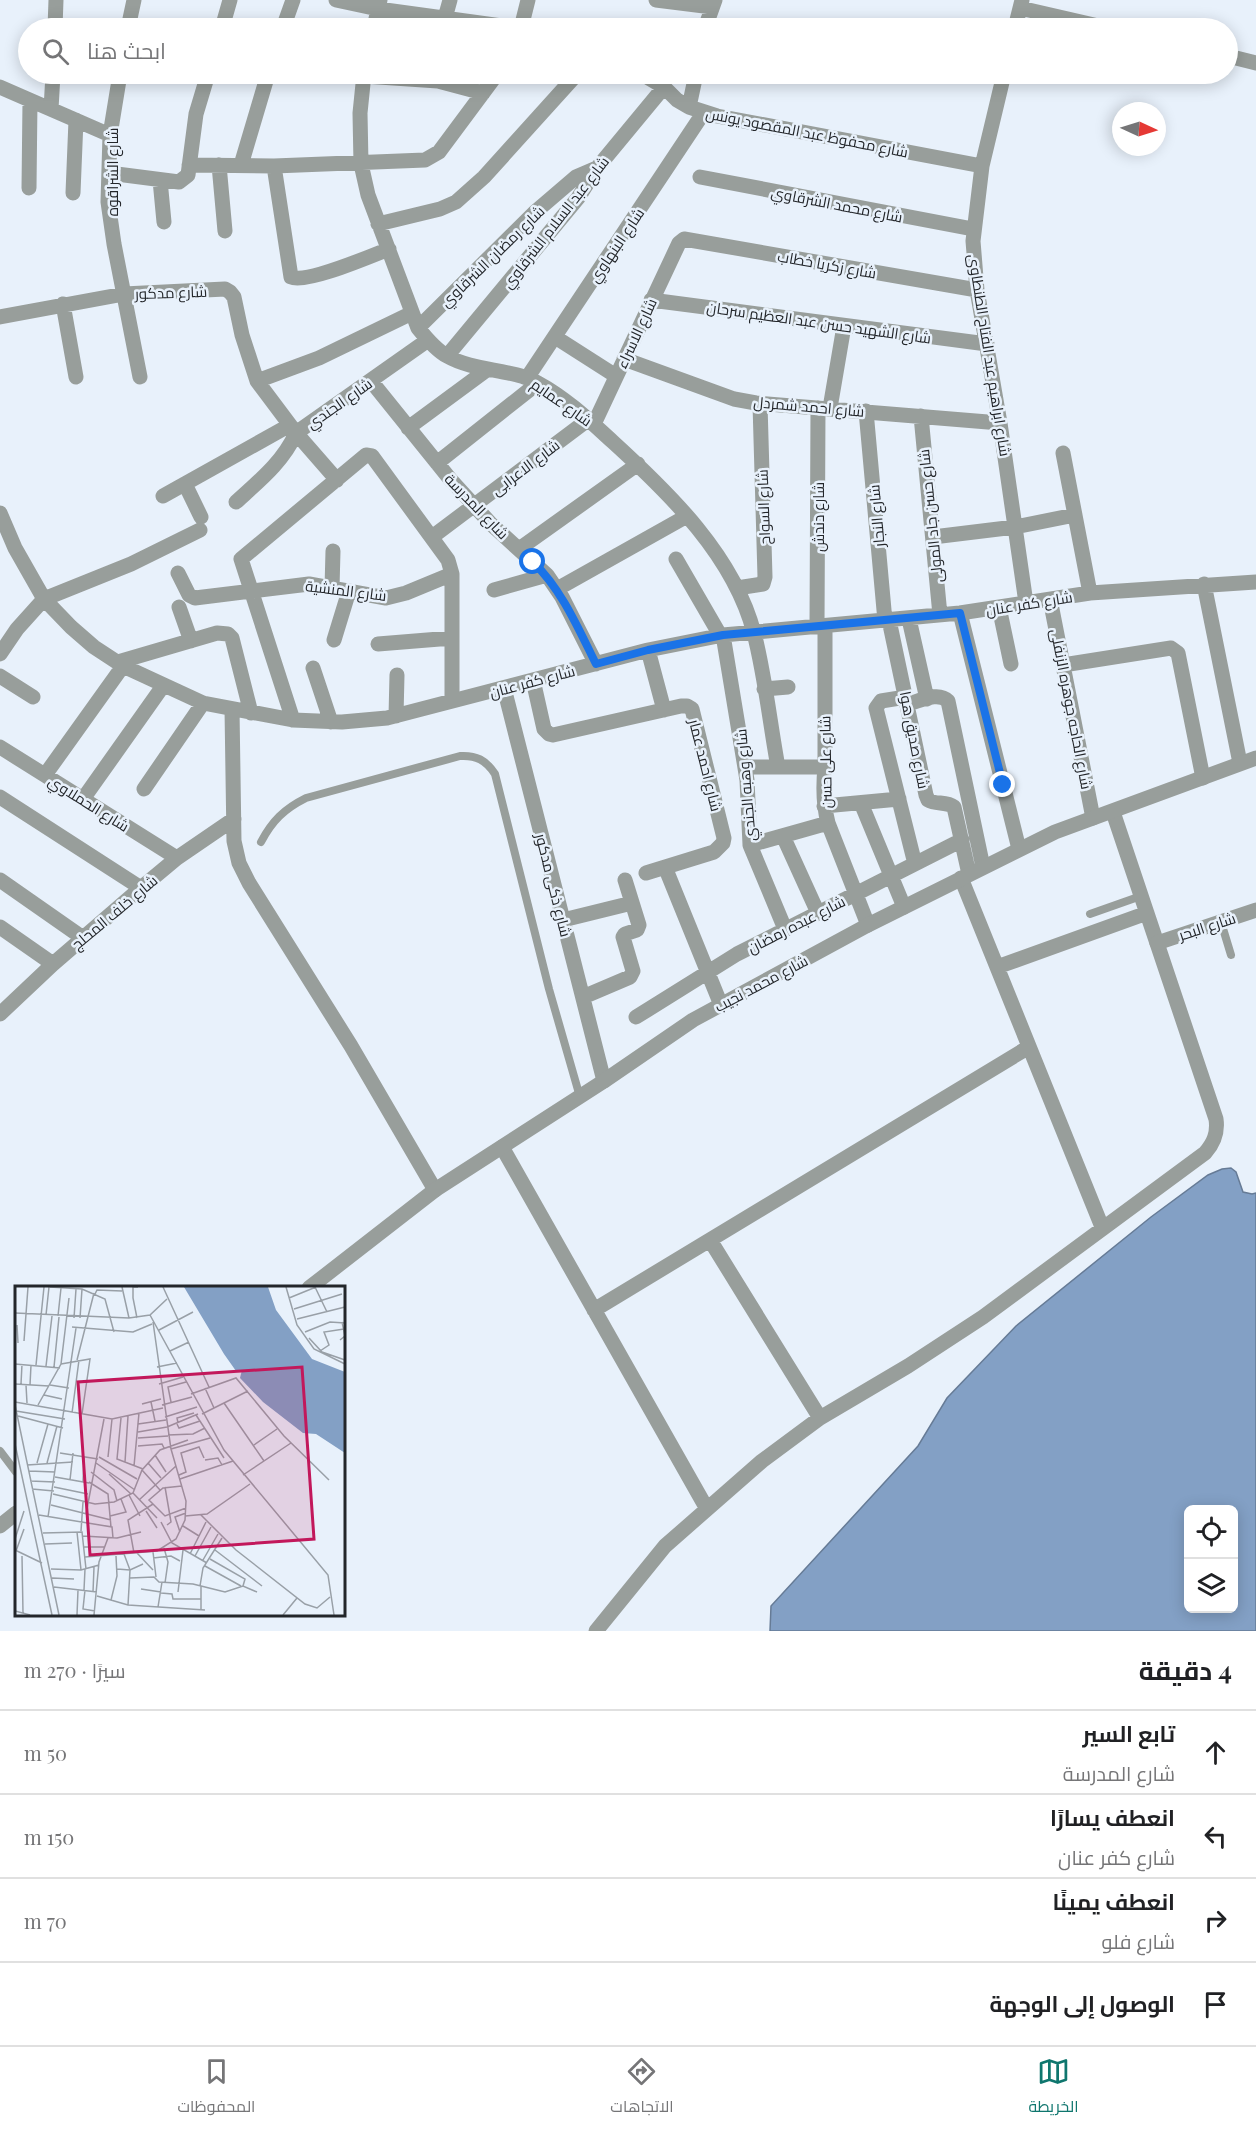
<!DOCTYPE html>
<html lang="ar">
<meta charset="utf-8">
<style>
:root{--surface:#fff;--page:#f2f2f2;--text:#202124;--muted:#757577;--line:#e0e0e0;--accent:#0f766e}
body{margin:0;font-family:"Playfair Display",Cairo,serif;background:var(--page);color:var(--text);direction:rtl}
.controls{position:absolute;right:18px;bottom:18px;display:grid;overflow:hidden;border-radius:9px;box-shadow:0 3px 15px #0003}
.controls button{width:54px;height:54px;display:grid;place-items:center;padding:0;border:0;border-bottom:2px solid var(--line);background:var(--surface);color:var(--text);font:30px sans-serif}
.compass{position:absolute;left:1112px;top:102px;width:54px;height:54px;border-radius:50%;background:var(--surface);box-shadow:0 3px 15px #0003;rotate:94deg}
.stop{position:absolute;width:18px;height:18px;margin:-14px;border:4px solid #1a73e8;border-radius:50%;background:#fff}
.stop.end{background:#1a73e8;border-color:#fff;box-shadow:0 2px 6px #0008}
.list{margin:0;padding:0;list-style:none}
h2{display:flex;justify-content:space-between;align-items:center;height:78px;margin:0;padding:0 24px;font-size:26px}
h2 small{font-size:20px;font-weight:400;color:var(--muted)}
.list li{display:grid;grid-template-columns:39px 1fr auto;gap:18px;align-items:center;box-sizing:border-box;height:84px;padding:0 24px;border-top:2px solid var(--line)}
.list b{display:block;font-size:22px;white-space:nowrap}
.list p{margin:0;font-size:20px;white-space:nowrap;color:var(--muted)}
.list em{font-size:20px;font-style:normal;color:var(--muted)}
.icon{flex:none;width:33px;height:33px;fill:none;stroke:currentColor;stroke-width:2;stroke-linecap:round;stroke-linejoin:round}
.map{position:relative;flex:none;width:1256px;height:1631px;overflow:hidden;direction:ltr}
.search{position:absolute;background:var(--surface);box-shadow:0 3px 15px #0003;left:18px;right:18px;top:18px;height:66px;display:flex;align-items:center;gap:15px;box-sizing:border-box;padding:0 21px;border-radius:33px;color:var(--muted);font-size:22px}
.sheet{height:414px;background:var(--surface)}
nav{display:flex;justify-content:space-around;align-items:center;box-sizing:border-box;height:84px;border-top:2px solid var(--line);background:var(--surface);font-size:16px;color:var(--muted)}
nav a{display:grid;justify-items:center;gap:3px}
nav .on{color:var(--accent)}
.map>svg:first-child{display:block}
.water{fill:#83a0c5;stroke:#667b96;stroke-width:1.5;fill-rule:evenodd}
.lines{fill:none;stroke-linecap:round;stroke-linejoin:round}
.service{stroke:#989e9b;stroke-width:8}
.minor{stroke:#989e9b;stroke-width:15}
.tertiary{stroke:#989e9b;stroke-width:15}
.route{stroke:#1a73e8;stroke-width:8}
.labels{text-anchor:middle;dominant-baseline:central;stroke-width:5;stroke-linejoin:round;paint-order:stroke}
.street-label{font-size:15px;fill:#23262a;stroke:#e8f1fb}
.inset-road{fill:none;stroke:#99a0a7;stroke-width:1.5}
.view{fill:#c2185b;fill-opacity:0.15;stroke:#c2185b;stroke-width:3}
.inset-edge{fill:none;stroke:#23262a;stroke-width:3}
</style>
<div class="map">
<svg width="1256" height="1631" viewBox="0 0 1256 1631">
<rect width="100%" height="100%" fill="#e8f1fb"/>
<!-- water -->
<path class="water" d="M1231,1168l5,4 7,20 9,2 4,-1v438h-486l1,-25 147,-160 29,-48 69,-72 135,-109 57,-42 14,-6zM1188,1510h46v98h-46z"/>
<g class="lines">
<!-- service -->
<path class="service" d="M261,842c11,-21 23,-33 45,-44l154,-42c16,-1 26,4 35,18l54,215 31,108
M1090,914l51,-18
M1221,922l10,33
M0,1451l16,21"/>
<!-- minor -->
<path class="minor" d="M336,0l42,9 139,19
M656,0l56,7
M1020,8l87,20
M445,18l5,-18
M55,28l1,-28
M128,28l6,-28
M222,28l8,-28
M283,28l10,-28
M374,28l6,-28
M521,28l7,-28
M705,28l10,-28
M1015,28l7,-28
M1228,56l28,7
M120,74l-10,61 -2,67 6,42 26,133
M364,74l-4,39 1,51 7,31 50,133c8,10 18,22 29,28 28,16 63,12 91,27 28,15 52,38 75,59 57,52 121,114 141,191 11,42 16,91 24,134
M642,74l22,13 13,13 12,7 28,9 265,50
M1004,74l-22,92 -9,75 4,49 23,133 26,180
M364,76l74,5 45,12
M0,87l110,48
M689,107l7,-33
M51,109l2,-35
M189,165l85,1 151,-6 14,-8 58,-78
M219,165l6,66
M241,165l27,-91
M274,166l17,111c15,7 80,-21 98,-28
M109,173l70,9 9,-7 8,-61 12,-40
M700,177l273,52
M160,180l4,42
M29,188l1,-87
M73,193l3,-73
M378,224l62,-15 16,-7 28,-25 93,-103
M651,300l336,44
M63,304l13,73
M0,317l124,-23 101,-5 5,3 4,5 8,38 15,46 39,52 41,47
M418,328l116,-115 42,-36 21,-9
M555,337l61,39
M447,356l131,-158 19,-30 67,-81
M624,359l110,40 22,4 244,20
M527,378l177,-266
M257,381l62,-23 93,-45
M371,381l79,98 41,45 56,51 15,22 34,67
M830,408l14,-82
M866,411l19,210
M921,416l19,199
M594,424l85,-181 5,-4 293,51
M408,428l80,-59
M1063,453l27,140
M437,463l101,-80
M185,484l16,33
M163,496l127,-71
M236,502c23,-21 47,-40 60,-69l132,-93
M0,513l15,35 29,51 27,28 23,20 29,19 80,37 90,17 49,2 45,-4 261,-68 75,-15 237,-22 130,-20 166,-11
M432,537l157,-118
M933,537l82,-10 60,-12
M519,549l119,-85
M676,559l44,76
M178,573l11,22 6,3 114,-14 77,14 20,-5 46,-19
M1204,584l36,179
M332,588l1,-37
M737,588l26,-4 2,-7 -5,-173
M557,589l130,-73
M494,590l53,-15
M1050,599l43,219
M179,607l12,34
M999,607l12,57
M960,613l59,236
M909,619l18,80
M889,620l37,175 2,5c8,5 18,1 26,7l15,67
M825,626v141c-2,20 -2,37 3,56l40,102
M817,627l1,-219
M723,635l24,145 3,65 35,84
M334,640l15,-49
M378,644l74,-6
M648,650l16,60
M0,654l17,-25 27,-30 87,-35 69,-34
M118,662l99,-29 11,1 4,4 19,75
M1063,665l108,-17 7,5 25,125
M313,668l18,54
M0,676l33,21
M533,680l11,49 5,5 4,1 128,-29h6l5,3 32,129 -1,5 -9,9 -68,21
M504,688l100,393
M764,689l24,-2
M906,697l-25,4 -5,7 39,156
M908,704c12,-3 30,-13 40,-3l35,166
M232,709l2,132 5,22 10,20 102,163 84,144
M396,716l1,-41
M293,720l-52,-161 125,-104 6,1 76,104 4,14v127
M0,747l177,111
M745,767h80
M45,775l78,-109
M144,789l59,-86
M0,797l141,91
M83,799l80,-113
M861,803l43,104
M824,806l75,-7
M783,836l35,77
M750,845l78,-22
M665,867l56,138
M961,878l141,349
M0,880l83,58
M563,920l69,-17
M0,927l53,37
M997,967l150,-54
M583,997l47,-20 3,-6 -10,-34 2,-3 12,-4 2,-5 -14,-45
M0,1014l53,-50 88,-76 36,-30 57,-39
M636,1017l101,-63 225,-114
M502,1147l205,362
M710,1240l110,178
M594,1310l435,-263
M596,1631l69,-85 97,-85 58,-43 88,-52 75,-49 222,-164c9,-10 13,-20 11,-34l-103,-307"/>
<!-- tertiary -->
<path class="tertiary" d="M1157,943l99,-33
M309,1288l126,-98 169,-109 89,-61 175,-95 187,-93 201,-74
M0,1526l16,-13"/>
</g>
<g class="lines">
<!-- route -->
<path class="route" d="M533,562c29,28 45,66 63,102l52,-14 75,-15 237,-22 43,172"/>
</g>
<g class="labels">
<!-- street labels -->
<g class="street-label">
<text transform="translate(807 132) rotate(11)">شارع محفوظ عبد المقصود يونس</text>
<text transform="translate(112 172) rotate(-90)">شارع الشراقوه</text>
<text transform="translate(837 204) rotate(11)">شارع محمد الشرقاوي</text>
<text transform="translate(555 222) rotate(-52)">شارع عبد السلام الشرقاوي</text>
<text transform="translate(616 245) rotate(-56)">شارع البنهاوي</text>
<text transform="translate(492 256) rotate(-44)">شارع رمضان الشرقاوي</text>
<text transform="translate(827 264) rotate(10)">شارع زكريا خطاب</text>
<text transform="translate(171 292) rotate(-2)">شارع مدكور</text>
<text transform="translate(819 322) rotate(8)">شارع الشهيد حسن عبد العظيم سرحان</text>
<text transform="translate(636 333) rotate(-65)">شارع الاسراء</text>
<text transform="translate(990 355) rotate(81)">شارع ابراهيم عبد الفتاح الطنطاوى</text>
<text transform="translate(562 402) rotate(35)">شارع عمايم</text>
<text transform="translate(339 403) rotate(-35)">شارع الجندي</text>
<text transform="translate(809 406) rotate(5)">شارع احمد شمردل</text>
<text transform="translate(525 467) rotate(-37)">شارع الاعرابى</text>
<text transform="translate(477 506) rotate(46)">شارع المدرسة</text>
<text transform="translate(763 507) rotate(-92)">شارع السواح</text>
<text transform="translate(876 516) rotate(-95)">شارع النجار</text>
<text transform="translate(930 516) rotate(-96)">شارع حسن جاد المولى</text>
<text transform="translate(818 517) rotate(-90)">شارع دندش</text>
<text transform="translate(346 590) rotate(7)">شارع المنشية</text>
<text transform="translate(1029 603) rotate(-9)">شارع كفر عنان</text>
<text transform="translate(532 681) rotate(-15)">شارع كفر عنان</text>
<text transform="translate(1072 709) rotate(79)">شارع الحاجه جوهره الزنفلى</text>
<text transform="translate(915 740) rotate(79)">شارع صديق هوا</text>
<text transform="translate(825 762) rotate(-91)">شارع على حسن</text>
<text transform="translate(706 765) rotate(76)">شارع احمد عمار</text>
<text transform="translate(745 785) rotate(-95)">شارع وهبه الجندي</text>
<text transform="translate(89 803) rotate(32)">شارع الحملاوي</text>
<text transform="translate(554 885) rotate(76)">شارع ذكى مدكور</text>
<text transform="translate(114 912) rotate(-40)">شارع خلف المحلج</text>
<text transform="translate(796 924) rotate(-27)">شارع عبده رمضان</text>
<text transform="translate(1207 926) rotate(-18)">شارع البحر</text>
<text transform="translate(761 983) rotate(-28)">شارع محمد نجيب</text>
</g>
</g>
<!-- overview -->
<g transform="translate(15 1286)">
<rect width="330" height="330" fill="#e8f1fb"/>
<path d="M169,1h84l8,23 36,49 33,13v81l-29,-19 -13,-1 -40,-31 -23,-24 2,-8 -6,1 -12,-17z" fill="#83a0c5"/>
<path class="inset-road" d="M35,1l32,2 23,10 9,33M107,1l7,31M148,1l46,100M271,1l11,38 17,24 31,15M300,1l12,25M80,8l2,-4 25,1M274,12l27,-11M279,23l48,-15M0,27l114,5 21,-3 17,-16M31,29l3,-28M135,29l74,135 104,125 6,40M43,30l3,-28M59,32l2,-29M65,32l2,-29M122,32l-4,-20v-11h5M282,33l48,-12M2,39l1,18M57,41l61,5 19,-8M144,44l34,-18M290,46l25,-10 15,1M294,52l13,14 23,8M325,54l5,-4 -3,-14M9,55l4,-54M155,65l19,-9M305,65l9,-6 -5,-13 20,-3M62,74l17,-67M0,78l45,4M46,78l29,-5 -8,55M21,79l8,-78M31,80l6,-50M39,81l5,-50M142,81l20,-4M0,98l34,2M6,98l1,-20M144,98l24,-7M11,99l1,18M15,99l1,-20M35,99l19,3M190,102l9,20M176,108l45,-16 48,58 45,44M29,109l18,4M0,116l97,17 51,-11M136,116l4,19M156,116l-3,-15 18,-5M209,117l40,58M127,118l19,-5M0,119l44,210M23,119l23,-41 8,-66M147,119l30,-8M1,125l49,8M57,127l7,-53M187,128l46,-23M181,129l28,43M3,130l45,12M150,131l32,-10M106,132l-4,41 26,10M163,137l-1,-5 17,-5M123,138l28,-4M162,138l2,4 21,-7M152,141l31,-13M123,146l29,-5M153,149l25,-1 12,-6M123,152l30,-2M0,158l37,171M239,159l23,-16M123,160l24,-2 2,4M156,163l39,-11M45,167l38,6M140,169l11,17M84,171l38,22M93,171l4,-38M190,174l13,-2 4,7M110,176l3,-46M22,177l11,-39M32,177l10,-37M81,177l39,27M133,177l13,15M12,179l46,-3M119,180l5,-53M127,184l18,20M14,185l26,1M76,186l23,18 3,11M94,188l22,20M164,189l7,-3 -5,-19 18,-6 5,11M228,189l48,-32M40,191l34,6M165,193l53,-18M55,194l3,-27M15,195l25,1M68,196l1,-25M74,196l19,12 3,33M167,200l-19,2 -14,12 16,16 21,-8M39,201l34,7M150,201l6,35 -4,3M17,203l22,2M118,207l24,25M38,208l42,10 19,-2 19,-9 9,-23 18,-20 28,-10M114,209l11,21M124,214l37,-34M36,219l60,15M131,225l11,17M71,228l18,-95M24,229l73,12 1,11M186,229l35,35 69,54 12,4 13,-11M95,230l16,-4 -5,-13M170,230l22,-2 43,-30M33,231l28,-189M146,236l11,21 35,20M168,240l16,10M66,245l2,-29M62,246l4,38M165,246l-5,-15 11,-4M28,247l39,-1 4,37M68,250l34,2 24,-6M0,253l9,-28M30,258l27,-1M69,261h21M149,262l4,14 -3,21M0,264l27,13M200,264l47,36M1,265l8,-22M138,266l3,25M119,267l-6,-33 25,-16M122,267l16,17M109,268l6,16 -2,35M175,268l16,-32M7,270l1,57M180,270l16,-29M70,271l72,-6 19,-12 9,-19 1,-19 -15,-52 -18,-127M138,272l18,-2 9,5M195,273l35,20 -2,7M188,274l15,-26M190,280l36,20M36,283l30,1 18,-5M102,283l13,1 13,-6M37,292l22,1M115,292l24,-1 5,5 34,2 32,8 18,-6 14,6M185,300l3,-18 19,-30M39,301l43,5M126,303l20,3M69,304l1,-21M70,304l-2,19 12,2M78,306l1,-25M163,306l5,-42M146,307l11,1 1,5h28M82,310l31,9 77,5M96,314l6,-24 -1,-20M0,315v10l15,4M143,321l4,-25M186,323v-23M62,329l1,-25M79,329l5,-53 9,-24M268,329l14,-17"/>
<path class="view" d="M287,81l12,172 -224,16 -12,-173z"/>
<rect width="330" height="330" class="inset-edge"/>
</g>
</svg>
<div class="controls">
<button><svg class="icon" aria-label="locate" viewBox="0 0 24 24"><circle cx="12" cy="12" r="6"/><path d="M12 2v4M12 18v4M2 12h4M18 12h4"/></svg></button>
<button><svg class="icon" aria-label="layers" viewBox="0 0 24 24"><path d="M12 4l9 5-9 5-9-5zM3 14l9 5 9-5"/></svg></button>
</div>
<svg class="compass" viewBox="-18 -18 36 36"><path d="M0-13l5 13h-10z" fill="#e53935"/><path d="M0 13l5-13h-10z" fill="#757577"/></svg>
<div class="stop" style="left:533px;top:562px"></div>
<div class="stop end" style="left:1003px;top:785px"></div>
<div class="search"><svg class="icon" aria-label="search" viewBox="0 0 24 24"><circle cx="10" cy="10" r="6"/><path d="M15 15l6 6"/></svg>ابحث هنا</div>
</div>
<section class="sheet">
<h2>4 دقيقة<small>سيرًا · 270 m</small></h2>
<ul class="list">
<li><svg class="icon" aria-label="ahead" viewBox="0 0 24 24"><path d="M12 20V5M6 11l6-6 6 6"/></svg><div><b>تابع السير</b><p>شارع المدرسة</p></div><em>50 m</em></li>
<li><svg class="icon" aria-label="left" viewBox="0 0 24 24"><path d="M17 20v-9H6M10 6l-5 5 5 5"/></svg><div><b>انعطف يسارًا</b><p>شارع كفر عنان</p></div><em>150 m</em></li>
<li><svg class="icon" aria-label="right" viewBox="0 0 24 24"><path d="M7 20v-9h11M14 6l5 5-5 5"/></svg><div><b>انعطف يمينًا</b><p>شارع فلو</p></div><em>70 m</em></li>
<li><svg class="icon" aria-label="arrive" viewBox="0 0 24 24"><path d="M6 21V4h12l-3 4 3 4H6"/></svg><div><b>الوصول إلى الوجهة</b></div></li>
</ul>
</section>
<nav>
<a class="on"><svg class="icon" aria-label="map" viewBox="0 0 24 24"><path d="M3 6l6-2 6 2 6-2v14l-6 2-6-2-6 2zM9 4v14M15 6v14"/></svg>الخريطة</a>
<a><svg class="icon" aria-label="directions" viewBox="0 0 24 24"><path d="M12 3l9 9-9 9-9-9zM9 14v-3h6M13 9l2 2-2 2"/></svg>الاتجاهات</a>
<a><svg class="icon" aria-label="saved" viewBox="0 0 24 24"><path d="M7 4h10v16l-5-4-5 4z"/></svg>المحفوظات</a>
</nav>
